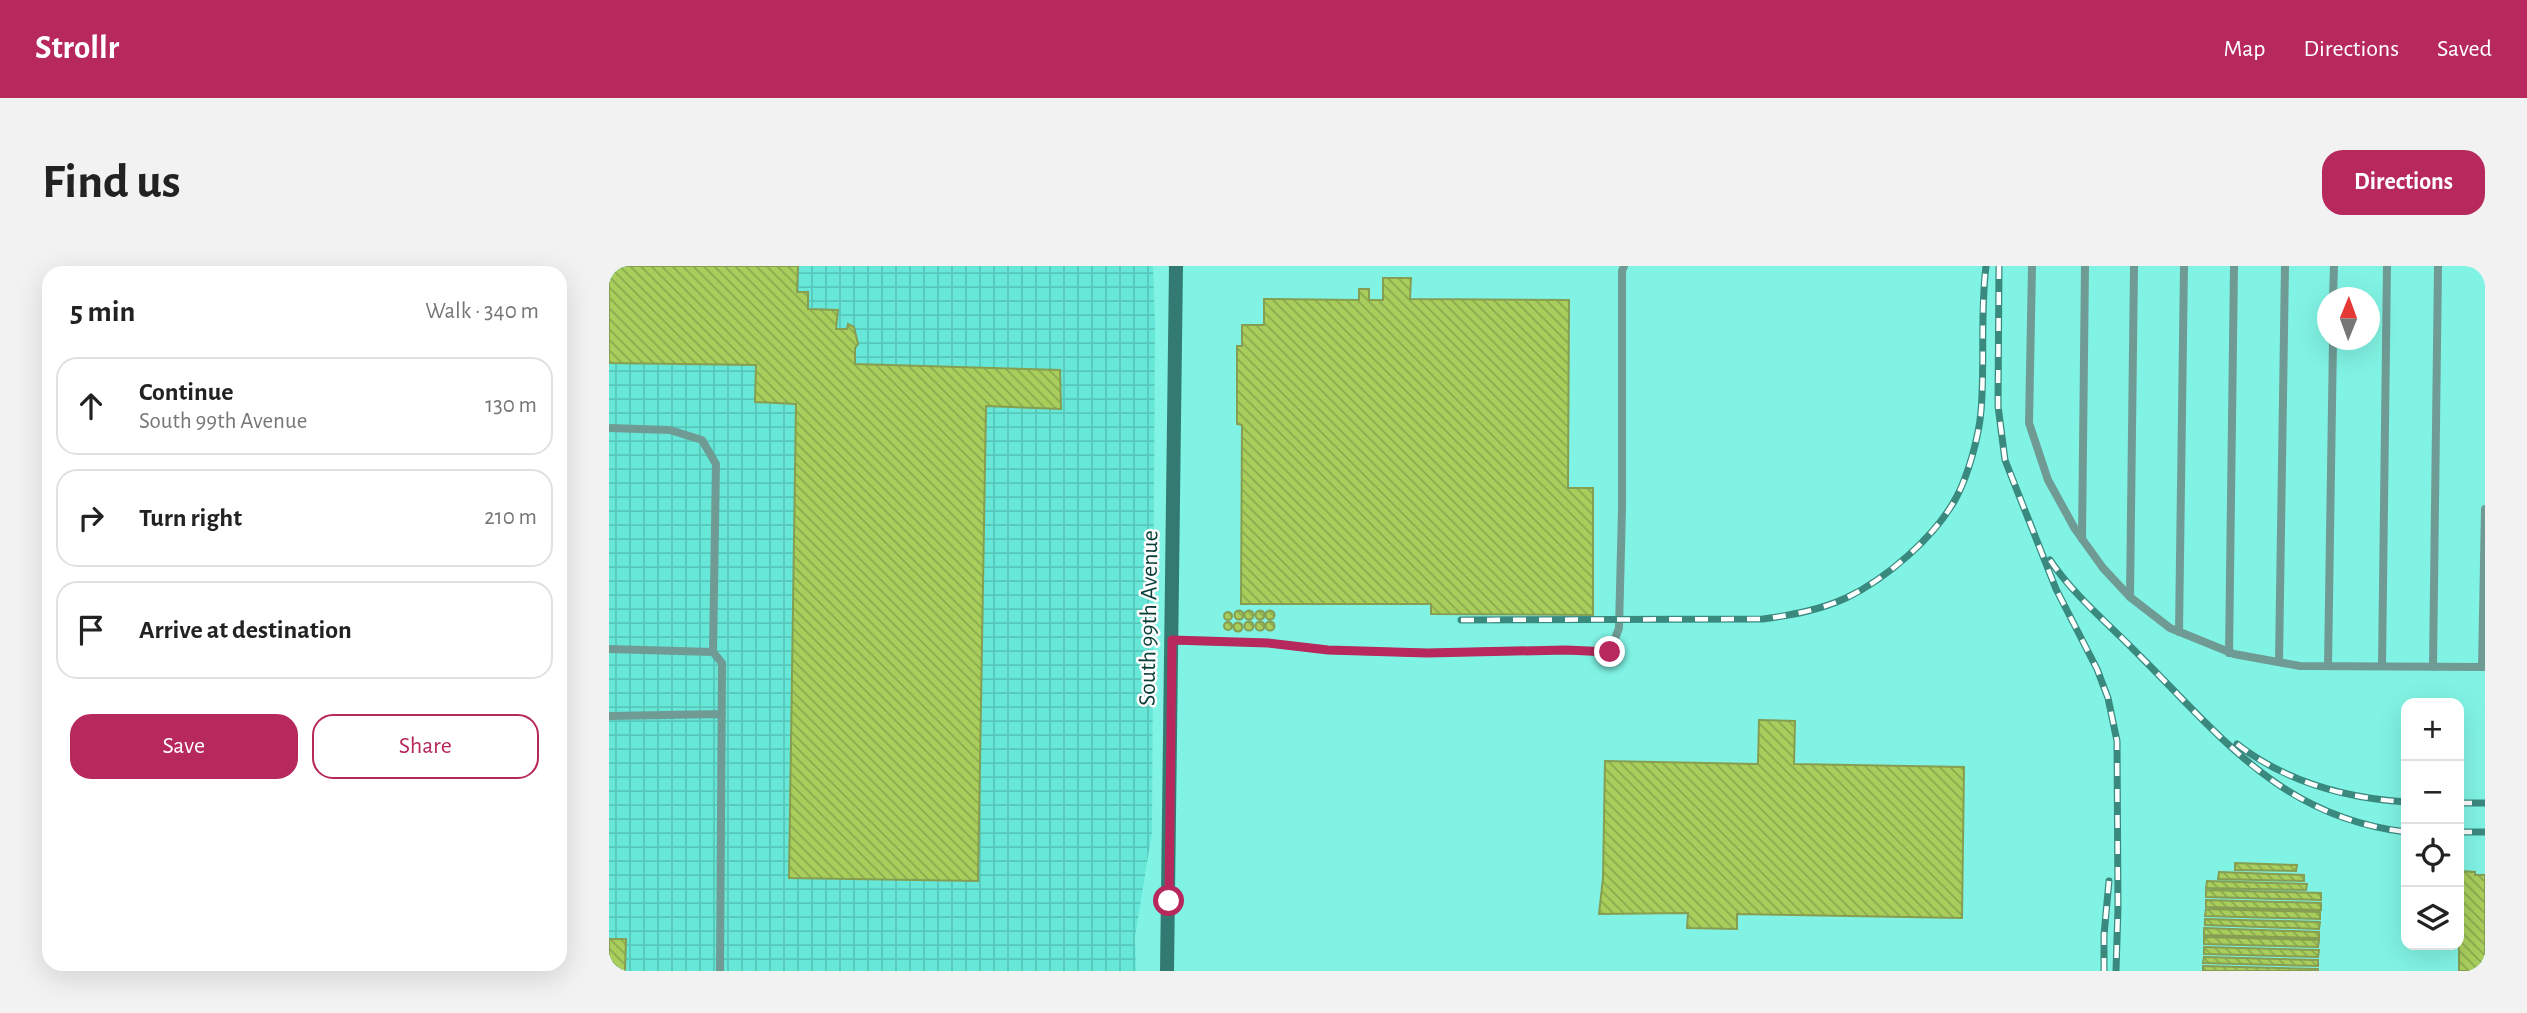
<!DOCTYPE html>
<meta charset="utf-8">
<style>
:root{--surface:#fff;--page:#f2f2f2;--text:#222;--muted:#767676;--line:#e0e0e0;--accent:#b7295d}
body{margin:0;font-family:"Alegreya Sans",sans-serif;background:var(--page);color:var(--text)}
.controls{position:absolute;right:21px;bottom:21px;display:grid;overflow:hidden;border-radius:14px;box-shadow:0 7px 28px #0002}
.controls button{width:63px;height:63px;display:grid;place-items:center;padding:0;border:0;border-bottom:2px solid var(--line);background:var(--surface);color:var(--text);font:35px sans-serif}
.compass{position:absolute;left:1708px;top:21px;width:63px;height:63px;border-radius:50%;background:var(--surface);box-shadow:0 7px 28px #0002;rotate:1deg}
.stop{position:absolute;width:21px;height:21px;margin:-16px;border:5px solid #b7295d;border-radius:50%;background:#fff}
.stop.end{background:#b7295d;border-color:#fff;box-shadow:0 2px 7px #0008}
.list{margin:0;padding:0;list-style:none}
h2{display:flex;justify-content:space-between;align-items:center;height:91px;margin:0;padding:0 28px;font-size:30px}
h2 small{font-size:23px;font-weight:400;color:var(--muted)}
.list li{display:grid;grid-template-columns:46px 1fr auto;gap:21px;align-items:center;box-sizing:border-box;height:98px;margin:0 14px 14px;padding:0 14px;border:2px solid var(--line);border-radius:21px}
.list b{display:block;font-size:26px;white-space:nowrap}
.list p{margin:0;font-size:23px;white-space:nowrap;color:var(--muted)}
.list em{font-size:23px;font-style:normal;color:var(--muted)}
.actions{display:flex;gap:14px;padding:21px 28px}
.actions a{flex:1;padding:16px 0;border:2px solid var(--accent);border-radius:21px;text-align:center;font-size:24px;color:var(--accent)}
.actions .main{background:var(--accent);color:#fff}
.icon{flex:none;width:38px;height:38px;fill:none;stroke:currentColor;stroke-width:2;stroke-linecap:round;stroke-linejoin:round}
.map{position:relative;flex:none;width:1876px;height:705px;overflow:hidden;border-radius:21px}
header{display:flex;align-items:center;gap:42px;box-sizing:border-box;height:98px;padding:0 35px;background:var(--accent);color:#fff}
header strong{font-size:33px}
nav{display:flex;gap:38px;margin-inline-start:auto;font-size:24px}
.intro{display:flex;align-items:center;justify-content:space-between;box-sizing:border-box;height:168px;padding:0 42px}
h1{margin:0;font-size:49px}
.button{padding:18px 32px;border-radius:21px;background:var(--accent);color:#fff;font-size:24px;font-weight:700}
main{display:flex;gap:42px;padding:0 42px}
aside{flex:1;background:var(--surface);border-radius:21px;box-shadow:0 7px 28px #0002}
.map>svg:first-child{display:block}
.industrial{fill:url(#industrial-grid)}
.building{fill:url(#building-back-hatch);stroke:#859e51;stroke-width:2}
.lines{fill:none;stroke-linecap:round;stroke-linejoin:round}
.lane{stroke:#709b95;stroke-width:8}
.secondary{stroke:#337b72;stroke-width:14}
.rail-casing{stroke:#3a897f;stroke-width:7}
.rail{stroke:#fdfdfd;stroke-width:4.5;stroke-dasharray:13;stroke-linecap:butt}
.route{stroke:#b7295d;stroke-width:9}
.labels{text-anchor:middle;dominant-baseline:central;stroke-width:5;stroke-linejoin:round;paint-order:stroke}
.street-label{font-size:24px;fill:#083e38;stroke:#fdfdfd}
</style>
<header>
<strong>Strollr</strong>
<nav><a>Map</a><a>Directions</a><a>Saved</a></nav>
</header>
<div class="intro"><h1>Find us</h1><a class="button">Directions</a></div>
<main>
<aside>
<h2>5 min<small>Walk · 340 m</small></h2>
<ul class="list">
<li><svg class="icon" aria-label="ahead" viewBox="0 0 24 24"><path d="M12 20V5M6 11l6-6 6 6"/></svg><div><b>Continue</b><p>South 99th Avenue</p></div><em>130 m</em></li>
<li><svg class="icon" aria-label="right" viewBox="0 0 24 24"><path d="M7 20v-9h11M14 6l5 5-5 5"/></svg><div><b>Turn right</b></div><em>210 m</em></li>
<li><svg class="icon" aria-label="arrive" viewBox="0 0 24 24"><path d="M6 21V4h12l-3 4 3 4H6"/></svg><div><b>Arrive at destination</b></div></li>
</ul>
<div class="actions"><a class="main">Save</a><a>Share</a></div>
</aside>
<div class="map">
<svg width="1876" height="705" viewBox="0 0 1876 705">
<defs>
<pattern id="industrial-grid" width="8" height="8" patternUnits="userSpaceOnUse" patternTransform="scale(1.75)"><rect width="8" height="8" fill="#66e7d7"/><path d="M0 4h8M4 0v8" fill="none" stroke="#57c7b9"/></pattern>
<pattern id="building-back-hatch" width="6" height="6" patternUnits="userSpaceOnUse" patternTransform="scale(1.75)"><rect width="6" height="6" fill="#aace5c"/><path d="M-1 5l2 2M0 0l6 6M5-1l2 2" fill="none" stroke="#88a94d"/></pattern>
</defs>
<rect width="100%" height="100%" fill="#80f3e4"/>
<!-- industrial -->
<path class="industrial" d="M0,0h544l2,57 -3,509 -17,105 1,34h-527z"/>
<!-- building -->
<path class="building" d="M0,0h189l-1,26h11v17l30,1 -2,19h11l1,-5 6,3 4,17 -3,4v16l205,6 1,39 -75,-3 -8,475 -189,-3 7,-474 -41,-2 1,-37 -147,-2z
M774,12h28l-1,21 159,1 -1,188h25v127l-162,-1v-10h-190l1,-179 -5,-1v-78h5v-21h22v-26l95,1v-11h10v11h14z
M656.5 349a4.5 4.5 0 1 1 9 0a4.5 4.5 0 1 1-9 0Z
M646.5 349a4.5 4.5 0 1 1 9 0a4.5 4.5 0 1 1-9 0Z
M625.5 349a4.5 4.5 0 1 1 9 0a4.5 4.5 0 1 1-9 0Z
M635.5 349a4.5 4.5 0 1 1 9 0a4.5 4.5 0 1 1-9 0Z
M615 350a4 4 0 1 1 8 0a4 4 0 1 1-8 0Z
M646.5 360a4.5 4.5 0 1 1 9 0a4.5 4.5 0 1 1-9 0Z
M635.5 360a4.5 4.5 0 1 1 9 0a4.5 4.5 0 1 1-9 0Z
M656.5 360a4.5 4.5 0 1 1 9 0a4.5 4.5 0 1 1-9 0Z
M615 360a4 4 0 1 1 8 0a4 4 0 1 1-8 0Z
M624.5 361a4.5 4.5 0 1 1 9 0a4.5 4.5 0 1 1-9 0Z
M1150,454l36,1 -1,43 170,3 -2,151 -225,-4v15l-50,-1 1,-15 -89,1 4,-36 2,-117 153,3z
M1626,597l62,2 -1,6 -61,-1z
M1850,605l16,1v3h10v96h-26z
M1610,606l85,3v6l-86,-2z
M1598,615l100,3 -1,6 -100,-2z
M1597,624l115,3v7l-115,-3z
M1597,634l115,3v7l-115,-3z
M1597,643l114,3v7l-115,-3z
M1596,653l115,3 -1,7 -114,-4z
M1595,662l115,4v6l-115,-3z
M1595,671l115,3 -1,7 -114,-3z
M0,673h17l-1,32h-16z
M1595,681l115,3 -1,7 -114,-3z
M1595,691l114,3v6l-115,-3z
M1594,700l115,3v2h-115z"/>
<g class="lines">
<!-- lane -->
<path class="lane" d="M1423,0l-3,157 19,57 27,49 28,39 27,29 40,31 64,26 66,12 185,1
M1724,32l1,-32
M0,162l61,2 32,10 14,24 -3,188
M1473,273l3,-273
M1521,331l4,-331
M1570,366l5,-366
M563,374l96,3 60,7 99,3 139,-3 44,2 9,-24 3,-119v-238l2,-5
M0,383l104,3 9,11 -2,308
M1620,387l5,-387
M1670,396l6,-396
M1719,400l5,-326
M1773,400l5,-400
M1824,401l5,-401
M1873,401l3,-158
M0,450l113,-2"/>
<!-- secondary -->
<path class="secondary" d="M558,705l9,-705"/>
<defs>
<path id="rail" d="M1390,0l-1,140 7,54 51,129 41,80 11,29 9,43 1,167 -2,63
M1441,294c24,36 61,66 91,97 82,82 141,160 265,175
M852,354l302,-1c29,-4 57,-9 83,-21 40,-19 89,-61 110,-100 12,-22 23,-62 25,-87 4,-48 -1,-97 5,-145
M1628,478c49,38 108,54 169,58
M1850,537h26
M1850,566h26
M1495,705v-36l5,-54"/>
</defs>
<!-- rail casing -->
<use href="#rail" class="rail-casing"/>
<!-- rail -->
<use href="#rail" class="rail"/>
</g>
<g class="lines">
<!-- route -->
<path class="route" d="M560,635l3,-261 96,3 60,7 99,3 139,-3 44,2"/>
</g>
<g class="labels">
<!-- street labels -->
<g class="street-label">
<text transform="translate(540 352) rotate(-89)">South 99th Avenue</text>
</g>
</g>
</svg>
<div class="controls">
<button>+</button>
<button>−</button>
<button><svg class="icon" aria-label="locate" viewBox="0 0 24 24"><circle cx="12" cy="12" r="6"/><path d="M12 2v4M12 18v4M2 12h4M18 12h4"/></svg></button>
<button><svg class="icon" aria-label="layers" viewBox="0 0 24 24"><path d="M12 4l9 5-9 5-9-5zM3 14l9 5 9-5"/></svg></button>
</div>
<svg class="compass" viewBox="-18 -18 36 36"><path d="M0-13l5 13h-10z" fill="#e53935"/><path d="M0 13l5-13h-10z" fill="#767676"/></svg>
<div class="stop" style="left:560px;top:635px"></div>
<div class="stop end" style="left:1001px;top:386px"></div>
</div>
</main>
